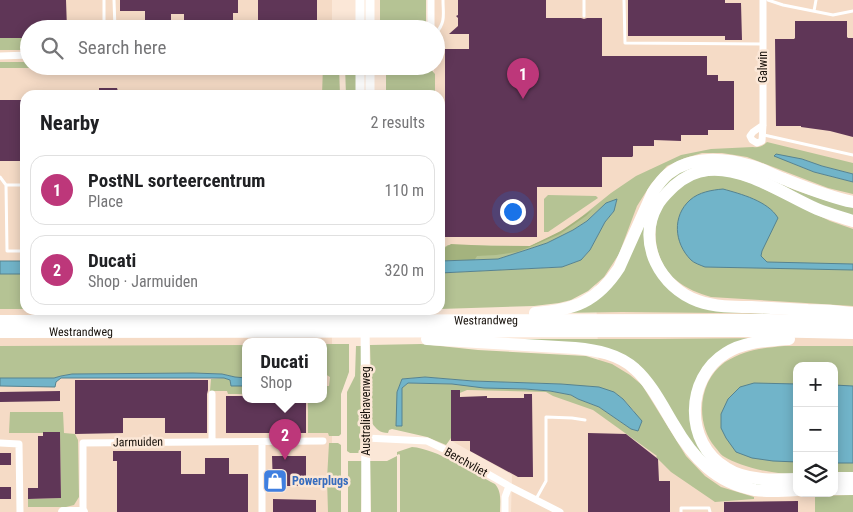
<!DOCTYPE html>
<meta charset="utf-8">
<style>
:root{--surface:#fff;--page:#f2f2f2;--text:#202124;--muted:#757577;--line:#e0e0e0;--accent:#bd377a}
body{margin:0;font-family:"Roboto Condensed",sans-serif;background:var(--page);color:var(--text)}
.controls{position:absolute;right:15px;bottom:15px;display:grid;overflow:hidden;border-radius:10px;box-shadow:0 2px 12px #0003}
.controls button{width:45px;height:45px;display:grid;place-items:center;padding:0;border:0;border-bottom:1px solid var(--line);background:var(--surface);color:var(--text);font:25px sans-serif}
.you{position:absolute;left:512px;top:211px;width:18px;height:18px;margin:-12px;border:4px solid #fff;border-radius:50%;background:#1a73e8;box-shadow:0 0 0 8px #1a73e833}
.badge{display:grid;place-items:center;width:32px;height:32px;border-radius:50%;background:var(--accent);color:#fff;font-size:16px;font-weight:700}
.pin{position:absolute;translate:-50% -41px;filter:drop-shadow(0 1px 2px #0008)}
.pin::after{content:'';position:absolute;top:26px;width:18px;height:15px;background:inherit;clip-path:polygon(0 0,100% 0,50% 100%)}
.popup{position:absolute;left:242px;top:338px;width:85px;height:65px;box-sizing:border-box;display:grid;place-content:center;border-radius:10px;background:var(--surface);filter:drop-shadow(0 1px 4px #0005);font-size:16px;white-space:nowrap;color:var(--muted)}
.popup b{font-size:19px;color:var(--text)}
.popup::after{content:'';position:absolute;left:50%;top:100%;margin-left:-10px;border:10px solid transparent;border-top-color:var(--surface)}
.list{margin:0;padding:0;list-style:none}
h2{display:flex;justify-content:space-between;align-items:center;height:65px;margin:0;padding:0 20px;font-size:21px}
h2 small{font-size:16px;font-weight:400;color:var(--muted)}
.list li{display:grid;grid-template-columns:32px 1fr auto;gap:15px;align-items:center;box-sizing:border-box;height:70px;margin:0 10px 10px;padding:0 10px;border:1px solid var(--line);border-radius:15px}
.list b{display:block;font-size:19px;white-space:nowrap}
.list p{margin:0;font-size:16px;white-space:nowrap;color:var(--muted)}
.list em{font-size:16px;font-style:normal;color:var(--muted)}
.icon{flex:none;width:28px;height:28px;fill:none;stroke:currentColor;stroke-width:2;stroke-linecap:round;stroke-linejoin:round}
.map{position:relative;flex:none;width:853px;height:512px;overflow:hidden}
.search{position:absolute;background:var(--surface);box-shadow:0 2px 12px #0003;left:20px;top:20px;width:425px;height:55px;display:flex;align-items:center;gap:12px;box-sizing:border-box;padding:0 18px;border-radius:28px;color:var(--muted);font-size:19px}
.panel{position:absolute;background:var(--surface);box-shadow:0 2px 12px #0003;left:20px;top:90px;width:425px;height:225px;border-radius:15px}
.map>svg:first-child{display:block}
.built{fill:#f5dbc6;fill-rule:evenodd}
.green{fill:#b5c394;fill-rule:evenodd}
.forest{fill:#a4b37e}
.water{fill:#71b4c9;stroke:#568390}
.building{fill:#5f3657}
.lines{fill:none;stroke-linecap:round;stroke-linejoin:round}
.service{stroke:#fff;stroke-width:3}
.minor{stroke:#fff;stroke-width:7}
.tertiary{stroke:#fff;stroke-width:9}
.secondary{stroke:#fff;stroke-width:10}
.motorway{stroke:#fff;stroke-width:12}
.labels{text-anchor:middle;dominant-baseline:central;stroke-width:5;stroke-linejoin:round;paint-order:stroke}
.street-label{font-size:12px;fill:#16100a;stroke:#fbe7d7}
.shop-label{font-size:12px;font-weight:bold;fill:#366cbe;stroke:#fbe7d7;text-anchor:start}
</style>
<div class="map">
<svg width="853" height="512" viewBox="0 0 853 512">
<rect width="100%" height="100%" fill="#fbe7d7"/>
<!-- built -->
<path class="built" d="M0,0h332v29h-303v37h303v29h-307v215h307v202h-332zM246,341h78v58h-78z
M434,0h419v512h-342l1,-37 -62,-35 2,-57 147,-10 -4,-103 -155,-10v-165h-6v-29h2v-37h-2zM797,366h37v127h-37z"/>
<!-- green -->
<path class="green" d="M380,0h46v28h-46z
M0,38h29v12h-29z
M0,62h29v4h52v2h-81z
M323,66h16l1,29h-18z
M345,66h10l5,6 1,23h-15z
M388,66h40l7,8v21h-49v-20z
M767,142l86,21v11l-31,-8 -20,-7 -13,3 25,10 39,10v12l-25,-6 -81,-31 -25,-4h-20l-17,5 -18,8 -16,18 -14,22 -18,48 -15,23 -16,14 -17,9 -12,3 -25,3 -94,3v-36l122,-6 19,-7 9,-10 15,-28 9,-11 3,-11 -11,3 -19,18 -14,9 -26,13 -18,6 -31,10 -58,2v-11l8,-5 82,1 18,-8 22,-12 41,-33 25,-17 45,-21 30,-6 42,-2c6,1 10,-1 14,-5z
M717,162l21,3 57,25 33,11 25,6v9c-16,-5 -32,-8 -47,-15 -29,-12 -55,-33 -87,-34 -59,-3 -94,67 -57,112 5,7 12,14 20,18 24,13 55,12 81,13 22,1 43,2 64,3l-2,1 -203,-2 -63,1 22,-5 20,-14 13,-14 7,-9 9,-20 16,-41 15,-24 21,-15 16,-7z
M710,175l19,1 25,8 76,37 23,8v77l-142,-9c-13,-4 -24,-8 -35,-17 -19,-15 -25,-44 -17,-67 5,-13 20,-26 32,-33 5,-3 13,-3 19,-5z
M548,195l48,1 2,2 -50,34h-4v-33z
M0,274h25v35h-25z
M764,338v1c-17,3 -33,6 -47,16 -42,32 -30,97 15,119 20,9 44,9 65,8v6c-15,0 -31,0 -46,-3 -47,-11 -65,-45 -88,-84 -11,-19 -27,-39 -47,-48 -20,-9 -44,-9 -64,-10 -21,-1 -41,-2 -62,-3v-1h169z
M324,344h25v28l-8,22v40l-2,2h-10l-1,-3h-20v-34h16v-13h5l1,-9 -5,-3h-1z
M421,344l57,6 108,6 26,8 18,11 12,10 44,71 19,20 16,11 33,10v2l-39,3 -44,-30 -15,-15 1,-1 -64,-46 -40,-14 -7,-4 -79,-2 -12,5 -4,43 -5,7 -19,-8 -35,-8 -3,1 -1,3c-8,0 -12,-4 -16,-10l-2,-78zM425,377l48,4 88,3 53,8 9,7 11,12 4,20 -7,-2 -32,-22 -21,-8 -7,-4 -21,-4 -98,-7 -44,-1 -6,5v37l-5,1v-34l5,-13z
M246,345v33l-11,-1 -13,-3 -29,-1 -121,1 -11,2 -7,2h-54v-32z
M356,346h6l-2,107h-10l-3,-2v-59l8,-16z
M784,346h69v126l-19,1v-107h-37v108c-21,1 -57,-7 -74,-18 -3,-2 -5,-6 -8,-9 -20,-24 -17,-66 10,-85 20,-12 37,-14 59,-16z
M224,378l6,2 1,6h15v8h-18l-1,-3h-17l1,-12z
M10,412h53l1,21 11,1 3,6 1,57 -5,8 -8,2h-38v-8l33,-1 -1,-65h-51z
M329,443h9l3,2v67h-13l-1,-33z
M412,447c25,2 60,25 83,37 7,8 5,18 5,28h-100v-57l-1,-1 -2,1v-3z
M397,456v56h-26l-1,-51h17z
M348,461h14l-1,51h-13z
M853,495v17h-38v-16z"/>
<!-- forest -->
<path class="forest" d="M593,209l-7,7 -26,18 -30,13 -13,5 -21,3 -19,1 -3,5 -24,-1 -10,1v-10l11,-7 40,2h39l31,-15z"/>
<!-- water -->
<path class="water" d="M776,154l26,5 20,7 31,8v8l-39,-10 -40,-16z
M723,189c18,5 45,12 55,29l-16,33 -1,5 6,6 86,2v6l-148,-3c-5,-2 -11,-4 -14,-7 -17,-17 -19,-44 -1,-60 9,-8 22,-10 33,-11z
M617,199l-3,12 -9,11 -15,28 -9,10 -19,7 -122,6v-12l58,-2 31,-10 18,-6 26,-13 14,-9 19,-18z
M0,261h25v13h-25z
M193,373l29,1 13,3 11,1v8h-15l-1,-6 -6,-2h-163l-5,4 -1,5 -55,-1v-8h54l7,-2 11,-2z
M425,377l48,4 88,3 38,3 15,5 9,7 19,22 -4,10 -7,-2 -32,-22 -21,-8 -7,-4 -21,-4 -25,-2 -41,-1 -32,-4 -44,-1 -6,5v38h-6l1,-34 5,-13z
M754,383l43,1v78l-24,-1 -21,-3 -16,-6 -10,-14 -5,-10v-14l7,-15 12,-12z
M834,385l19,1v77h-19z"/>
<!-- building -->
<path class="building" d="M0,0h66l1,29h-38v9h-29z
M120,0h118v13h-5v11h-49v-10h-13v6h-26v-9h-25z
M258,0h59v29h-59z
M458,0h88v18h35l3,1 3,-1h15v38h105v19h11v6h16v49h-26v5h-27v6l-27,-1v6h-21v10l-1,1h-30v30h-65v50h-92v-188h24v-15h-20l9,-8v-8l-2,-2 2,-1z
M628,0h97v3h16l1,37h-17v-4h-97z
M795,21h52v16l1,1h5v99l-23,-6 -29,-4v-1h-25l-1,-87h19l1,-1z
M99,88h18l2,7h-20z
M0,100h25v61h-25z
M75,380h133v10l-1,4v39h-42v-15h-42v15l-48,1z
M451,390h9v7l27,-1v2h37v-4h8l1,83h-15l-48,-26v-10h-19z
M60,391v10l-60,1v-10z
M226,396h20v3h60v34h-80z
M43,432h17l1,66 -33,1v-11h10v-52h5z
M588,433l38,1 32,25 1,22h11v31h-82z
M113,451h68v23h24v-16h24v16h19v38h-131v-51h-4z
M0,453h11v12h-11z
M272,456h34v20l22,1v9h-55z
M0,487h11v12h-11z
M273,499l43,1v12h-43z
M798,501v11h-74v-10z"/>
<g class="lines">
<!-- service -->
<path class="service" d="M104,0v29
M114,0l1,29
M624,0l1,43 138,1
M768,0l15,5 50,10 20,-4
M814,11l2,-11
M584,16v-16
M436,33c10,-11 7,-19 7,-33
M433,66l1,1
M764,135l89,20
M0,177l6,8
M25,185h-19l1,66h18
M536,499l10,-18v-64l26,1 13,2
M681,512v-4h28l1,4"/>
<!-- minor -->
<path class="minor" d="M431,0v29
M0,56l29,-1
M763,125l-10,7 -3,4 2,4 5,3 5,-2 1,-16v-125
M366,438l61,3 19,9 63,36 51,26
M212,441v-47
M262,442v70
M0,443l19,1 1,68
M83,512v-69l240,-2
M505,512v-15l4,-11"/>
<!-- tertiary -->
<path class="tertiary" d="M370,0v29
M360,29v-29
M360,66v29
M370,66v29
M365,310l1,202"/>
<!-- secondary -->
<path class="secondary" d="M63,512h20"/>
<!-- motorway -->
<g class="motorway">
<path d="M853,221c-12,-4 -24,-7 -36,-12 -32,-14 -73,-43 -109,-39 -12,1 -25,8 -34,16 -6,6 -13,12 -17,20 -21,37 4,82 41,95 17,6 35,6 53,6 19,1 38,2 57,3 15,0 30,1 45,3"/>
<path d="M535,313c39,-3 62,-11 84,-45l34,-76c4,-6 9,-13 15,-18 23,-19 57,-16 84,-8 11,3 21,9 32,13 23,9 45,18 69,23"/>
<path id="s1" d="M0,321l768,-1 85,2"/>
<path id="s2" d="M0,332l756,-1 97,2"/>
<path d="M427,339l148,9c21,2 44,6 60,21 16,14 28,38 39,56 19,33 42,58 81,65 14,2 28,1 42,0"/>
<path d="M789,339c-21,2 -44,2 -63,14 -41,25 -42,90 0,115 20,13 48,12 71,11"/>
<path d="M834,478h19"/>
<path d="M834,489h19"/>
</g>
</g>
<!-- icons -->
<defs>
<symbol id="shop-square" viewBox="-11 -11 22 22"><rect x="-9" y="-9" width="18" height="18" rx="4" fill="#3f7fe0" stroke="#fbe7d7"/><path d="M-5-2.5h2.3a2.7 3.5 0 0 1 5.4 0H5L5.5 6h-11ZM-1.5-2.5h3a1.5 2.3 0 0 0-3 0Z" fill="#fff"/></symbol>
</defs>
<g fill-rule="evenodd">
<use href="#shop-square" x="261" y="467" width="28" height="28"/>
</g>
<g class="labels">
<!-- street labels -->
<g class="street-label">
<text transform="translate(763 67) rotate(-90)">Galwin</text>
<text stroke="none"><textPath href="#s1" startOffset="486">Westrandweg</textPath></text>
<text stroke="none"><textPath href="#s2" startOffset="81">Westrandweg</textPath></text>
<text transform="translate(366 411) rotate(-90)">Australiëhavenweg</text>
<text transform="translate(138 442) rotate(-1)">Jarmuiden</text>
<text transform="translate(466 462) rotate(29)">Berchvliet</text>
</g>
<!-- shop labels -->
<g class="shop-label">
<text x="292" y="481">Powerplugs</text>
</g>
</g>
</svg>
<div class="controls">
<button>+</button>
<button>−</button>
<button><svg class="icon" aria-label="layers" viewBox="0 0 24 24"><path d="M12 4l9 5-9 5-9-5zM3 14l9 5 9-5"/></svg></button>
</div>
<div class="you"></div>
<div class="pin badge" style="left:523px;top:99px">1</div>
<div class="pin badge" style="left:285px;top:460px">2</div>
<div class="popup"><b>Ducati</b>Shop</div>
<div class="search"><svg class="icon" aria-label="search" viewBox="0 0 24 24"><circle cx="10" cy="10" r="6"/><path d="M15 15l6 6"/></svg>Search here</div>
<section class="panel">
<h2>Nearby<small>2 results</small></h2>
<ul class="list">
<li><span class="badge">1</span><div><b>PostNL sorteercentrum</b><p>Place</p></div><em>110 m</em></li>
<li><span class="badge">2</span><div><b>Ducati</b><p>Shop · Jarmuiden</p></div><em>320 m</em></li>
</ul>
</section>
</div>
